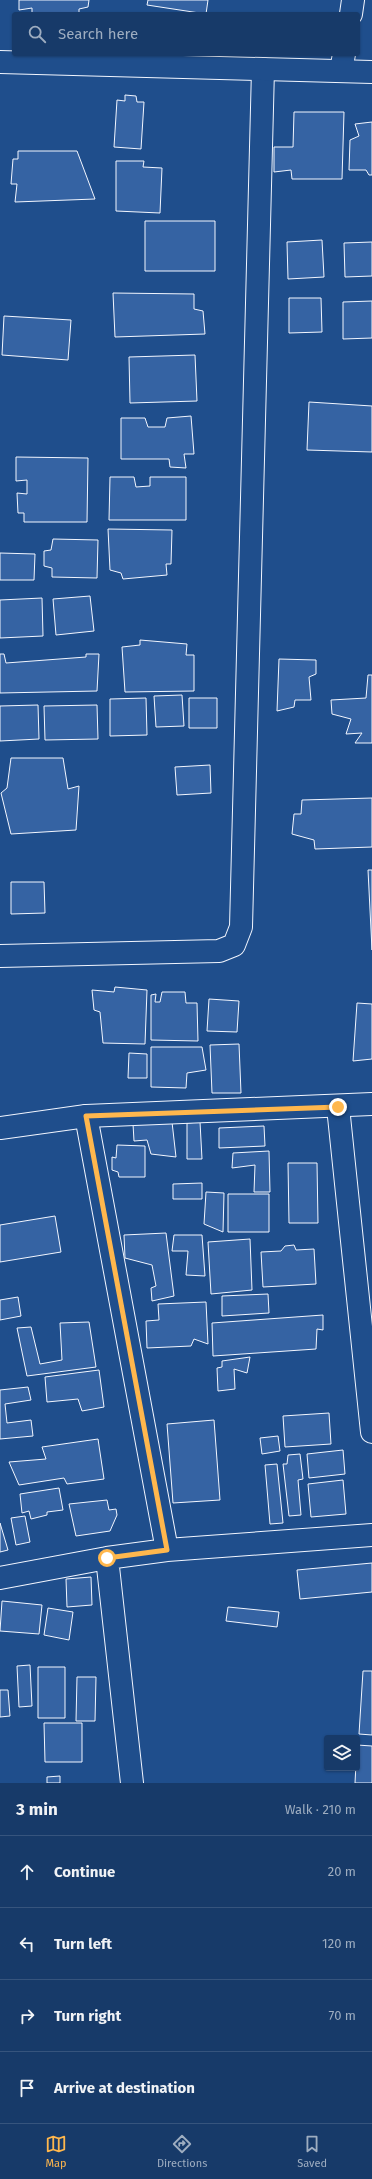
<!DOCTYPE html>
<meta charset="utf-8">
<style>
:root{--surface:#173a69;--page:#244571;--text:#f1f3f6;--muted:#9eadc0;--line:#36547d;--accent:#ffb74d}
body{margin:0;font-family:"Fira Sans",sans-serif;background:var(--page);color:var(--text)}
.controls{position:absolute;right:12px;bottom:12px;display:grid;overflow:hidden;border-radius:4px;box-shadow:0 1px 3px #0004}
.controls button{width:36px;height:36px;display:grid;place-items:center;padding:0;border:0;border-bottom:1px solid var(--line);background:var(--surface);color:var(--text);font:20px sans-serif}
.stop{position:absolute;width:12px;height:12px;margin:-9px;border:3px solid #ffb74d;border-radius:50%;background:#fff}
.stop.end{background:#ffb74d;border-color:#fff;box-shadow:0 1px 4px #0008}
.list{margin:0;padding:0;list-style:none}
h2{display:flex;justify-content:space-between;align-items:center;height:52px;margin:0;padding:0 16px;font-size:17px}
h2 small{font-size:13px;font-weight:400;color:var(--muted)}
.list li{display:grid;grid-template-columns:26px 1fr auto;gap:12px;align-items:center;box-sizing:border-box;height:72px;padding:0 16px;border-top:1px solid var(--line)}
.list b{display:block;font-size:15px;white-space:nowrap}
.list em{font-size:13px;font-style:normal;color:var(--muted)}
.icon{flex:none;width:22px;height:22px;fill:none;stroke:currentColor;stroke-width:2;stroke-linecap:round;stroke-linejoin:round}
.map{position:relative;flex:none;width:372px;height:1783px;overflow:hidden}
.search{position:absolute;background:var(--surface);box-shadow:0 1px 3px #0004;left:12px;right:12px;top:12px;height:44px;display:flex;align-items:center;gap:10px;box-sizing:border-box;padding:0 14px;border-radius:4px;color:var(--muted);font-size:15px}
.sheet{height:340px;background:var(--surface)}
nav{display:flex;justify-content:space-around;align-items:center;box-sizing:border-box;height:56px;border-top:1px solid var(--line);background:var(--surface);font-size:11px;color:var(--muted)}
nav a{display:grid;justify-items:center;gap:2px}
nav .on{color:var(--accent)}
.map>svg:first-child{display:block}
.building{fill:#3563a3;stroke:#f2f6ff}
.lines{fill:none;stroke-linecap:round;stroke-linejoin:round}
.street-casing{stroke:#f2f6ff;stroke-width:24}
.secondary-casing{stroke:#f2f6ff;stroke-width:24}
.street{stroke:#1f4e8c;stroke-width:22}
.secondary{stroke:#1f4e8c;stroke-width:22}
.route{stroke:#ffb74d;stroke-width:5}
</style>
<div class="map">
<svg width="372" height="1783" viewBox="0 0 372 1783">
<rect width="100%" height="100%" fill="#1f4e8c"/>
<!-- building -->
<path class="building" d="M19,0h70l-1,7 -9,2v5h-47v-6l-13,2z
M148,0h60l-2,14 -59,-9z
M125,95l11,1 1,6h7l-3,47 -27,-2 3,-47 8,1z
M294,112h50l-2,67h-50l-1,-9 -17,2v-25h19z
M372,122v53h-3l-3,-5h-17l1,-30 9,-4 -4,-12z
M18,151h59l18,48 -80,3 2,-18h-6l2,-25h5z
M116,161h28l-1,6 19,1 -2,45 -44,-2z
M145,221h70v50h-70z
M322,240l2,37 -36,2 -1,-37z
M372,242v34l-27,1 -1,-34z
M113,293l81,1v15l9,2 2,23 -90,3z
M289,298h32l1,34 -33,1z
M372,301v37l-29,1v-37z
M4,316l67,4 -3,40 -66,-5z
M195,355l2,46 -67,2 -1,-46z
M309,402l63,4v46l-65,-2z
M191,416l3,38h-10l2,14 -16,-1 -1,-8h-48v-41h24l3,9h17l2,-9z
M16,457l72,1 -1,64h-63v-9h-6l-1,-20 10,1v-14l-11,1z
M110,477h24l2,10 14,-1v-9h36v43h-77z
M108,529l64,1 -1,34h-5l1,11 -44,4 -2,-6 -11,-3z
M53,539l45,1 -1,38 -45,-1v-9l-8,-2v-15l7,-1z
M0,553l35,1 -1,26h-34z
M90,596l4,35 -38,4 -3,-36z
M42,598l1,38 -43,2v-38z
M140,640l47,4 -1,11h8v36l-69,1 -3,-45 18,-2z
M0,654h4l2,9 80,-6v-3h13l-2,37 -97,2z
M279,659l37,1v14l-7,3 2,23h-16l-1,7 -17,4z
M368,675h4v68h-17l7,-10 -16,1 5,-15 -19,-5 -1,-14 35,-2z
M182,695l2,31 -28,1 -2,-31z
M146,698l1,37 -37,1v-37z
M189,698h28v30h-28z
M38,705l1,34 -39,2v-35z
M97,705l1,34 -53,1 -1,-34z
M11,758h52l5,31 11,-3 -3,44 -65,4 -10,-41 6,-5z
M210,765l1,28 -34,2 -2,-28z
M372,798v49l-57,2 -1,-9 -22,-6 2,-20h7l1,-14z
M368,870h4v80z
M11,882h33l1,31 -34,1z
M115,987l32,3 -2,54 -42,-1 -3,-31 -6,-2 -2,-20 22,2z
M162,992h23l1,11h11l1,38 -47,-1v-45l5,-1 -1,8h5z
M209,999l30,2 -2,31 -30,-1z
M357,1003l15,1v55l-19,2z
M239,1044l2,49h-29l-2,-48z
M151,1047h51l4,23 -19,3 -1,15 -35,-1z
M129,1053l18,1v24h-19z
M172,1122l4,35 -25,-3 -4,-14 -13,1 -1,-17z
M200,1122l2,37h-15v-36z
M264,1126l1,20 -46,2v-20z
M117,1145l28,1v31h-26l-1,-5 -6,-2v-13l4,1z
M269,1151l1,41h-16l1,-27 -23,3 1,-15z
M288,1163h29l1,60h-29z
M202,1183v16h-29v-15z
M206,1192l18,1 -1,39 -19,-8z
M228,1194h41v38h-41z
M55,1216l6,36 -61,10v-37z
M166,1233l8,63 -22,5 -1,-13 5,-2 -4,-21 -27,-7 -1,-23z
M174,1235h28l3,41 -19,-1 2,-24h-16z
M250,1239l2,51 -41,4 -3,-52z
M294,1245l2,5 18,-1 2,35 -53,3 -2,-35 20,-1 4,-5z
M268,1294l1,19 -47,3v-20z
M18,1297l3,19 -21,4v-20z
M206,1302l2,42 -14,-5 -3,7 -44,2 -1,-27 13,-1 -1,-16z
M323,1315v15l-6,-1 -1,20 -103,7 -1,-33z
M89,1322l7,45 -69,9 -10,-48 14,-1 9,37 22,-4 -2,-37z
M250,1357l-3,16 -13,-4 1,20 -17,2 -1,-23 5,-1v-6z
M99,1370l5,37 -22,4 -4,-12 -31,3 -2,-25z
M28,1387l3,13 -26,4 2,19 24,-3 2,16 -33,3v-49z
M329,1413l2,31 -46,3 -2,-31z
M214,1420l6,80 -47,3 -6,-79z
M278,1436l2,15 -18,3 -2,-16z
M98,1439l6,40 -37,5 -3,-6 -45,7 -10,-23 37,-3 -4,-12z
M343,1450l2,24 -36,4 -2,-24z
M300,1454l3,25 -5,1 3,35 -12,1 -6,-52h4l1,-9z
M277,1464l6,59 -13,1 -5,-59z
M343,1480l3,34 -35,3 -3,-33z
M59,1488l4,22 -16,2v3l-16,4 -2,-8 -7,2 -2,-19z
M107,1500l2,10 7,-1 1,6 -7,16 -34,5 -7,-32z
M25,1516l5,26 -14,3 -5,-27z
M0,1523l8,27 -8,2z
M372,1563v29l-72,7 -3,-29z
M91,1577l1,28 -25,2 -1,-28z
M2,1601l40,4 -3,29 -39,-3z
M228,1607l51,5 -2,15 -51,-6z
M48,1608l25,4 -4,28 -25,-5z
M30,1665l2,41 -13,1 -2,-41z
M38,1667h27v51h-27z
M363,1671h9v64l-13,-1z
M77,1677h19l-1,44h-19z
M0,1690h8l2,26 -10,1z
M44,1723h38v39h-37z
M357,1745l15,1v37h-17z
M60,1776v7h-13v-6z"/>
<g class="lines">
<defs>
<path id="street" d="M351,14l2,-14
M341,71l3,-17
M0,956l219,-5 15,-6 7,-18 22,-858
M338,1107l34,325
M86,1116l81,434
M107,1558l25,225
M0,1578l107,-20 60,-8 205,-15"/>
<path id="secondary" d="M0,62l372,10
M0,1128l86,-12 286,-12"/>
</defs>
<!-- street casing -->
<use href="#street" class="street-casing"/>
<!-- secondary casing -->
<use href="#secondary" class="secondary-casing"/>
<!-- street -->
<use href="#street" class="street"/>
<!-- secondary -->
<use href="#secondary" class="secondary"/>
</g>
<g class="lines">
<!-- route -->
<path class="route" d="M107,1558l60,-8 -81,-434 252,-9"/>
</g>
</svg>
<div class="controls">
<button><svg class="icon" aria-label="layers" viewBox="0 0 24 24"><path d="M12 4l9 5-9 5-9-5zM3 14l9 5 9-5"/></svg></button>
</div>
<div class="stop" style="left:107px;top:1558px"></div>
<div class="stop end" style="left:338px;top:1107px"></div>
<div class="search"><svg class="icon" aria-label="search" viewBox="0 0 24 24"><circle cx="10" cy="10" r="6"/><path d="M15 15l6 6"/></svg>Search here</div>
</div>
<section class="sheet">
<h2>3 min<small>Walk · 210 m</small></h2>
<ul class="list">
<li><svg class="icon" aria-label="ahead" viewBox="0 0 24 24"><path d="M12 20V5M6 11l6-6 6 6"/></svg><div><b>Continue</b></div><em>20 m</em></li>
<li><svg class="icon" aria-label="left" viewBox="0 0 24 24"><path d="M17 20v-9H6M10 6l-5 5 5 5"/></svg><div><b>Turn left</b></div><em>120 m</em></li>
<li><svg class="icon" aria-label="right" viewBox="0 0 24 24"><path d="M7 20v-9h11M14 6l5 5-5 5"/></svg><div><b>Turn right</b></div><em>70 m</em></li>
<li><svg class="icon" aria-label="arrive" viewBox="0 0 24 24"><path d="M6 21V4h12l-3 4 3 4H6"/></svg><div><b>Arrive at destination</b></div></li>
</ul>
</section>
<nav>
<a class="on"><svg class="icon" aria-label="map" viewBox="0 0 24 24"><path d="M3 6l6-2 6 2 6-2v14l-6 2-6-2-6 2zM9 4v14M15 6v14"/></svg>Map</a>
<a><svg class="icon" aria-label="directions" viewBox="0 0 24 24"><path d="M12 3l9 9-9 9-9-9zM9 14v-3h6M13 9l2 2-2 2"/></svg>Directions</a>
<a><svg class="icon" aria-label="saved" viewBox="0 0 24 24"><path d="M7 4h10v16l-5-4-5 4z"/></svg>Saved</a>
</nav>
